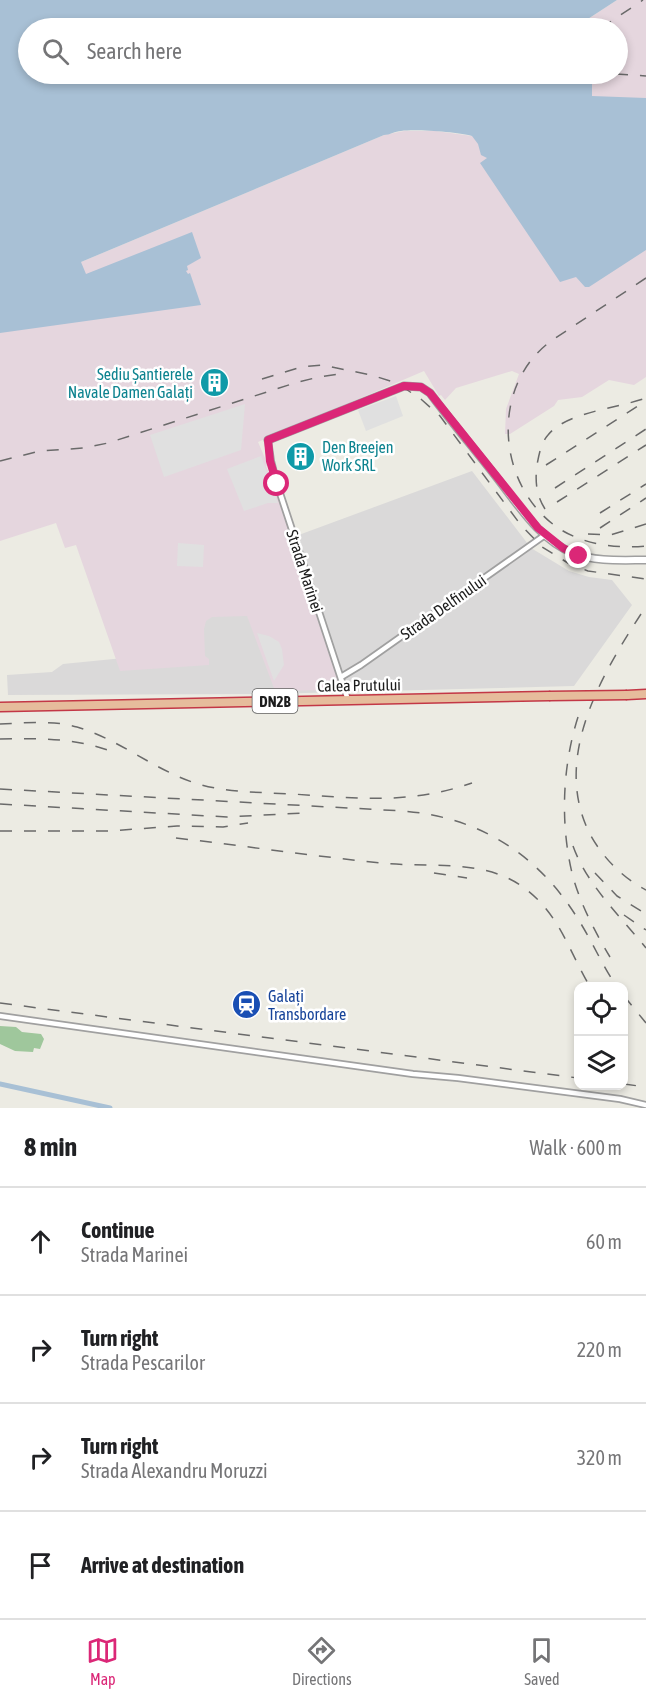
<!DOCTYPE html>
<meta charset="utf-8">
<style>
:root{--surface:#fff;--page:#f2f2f2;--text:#202124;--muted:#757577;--line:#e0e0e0;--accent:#db2777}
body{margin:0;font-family:"Asap Condensed",sans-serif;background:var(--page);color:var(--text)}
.controls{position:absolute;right:18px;bottom:18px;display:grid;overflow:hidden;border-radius:12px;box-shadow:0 3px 9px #0003}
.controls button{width:54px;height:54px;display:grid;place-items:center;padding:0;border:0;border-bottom:2px solid var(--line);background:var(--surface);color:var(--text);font:30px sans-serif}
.stop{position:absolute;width:18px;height:18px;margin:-14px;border:4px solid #db2777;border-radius:50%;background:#fff}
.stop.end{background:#db2777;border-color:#fff;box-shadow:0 2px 6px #0008}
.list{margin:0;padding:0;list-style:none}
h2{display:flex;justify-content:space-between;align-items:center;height:78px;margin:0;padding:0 24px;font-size:26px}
h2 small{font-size:20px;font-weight:400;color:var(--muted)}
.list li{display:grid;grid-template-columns:39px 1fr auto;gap:18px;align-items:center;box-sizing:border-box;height:108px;padding:0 24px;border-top:2px solid var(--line)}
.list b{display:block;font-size:22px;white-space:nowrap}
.list p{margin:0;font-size:20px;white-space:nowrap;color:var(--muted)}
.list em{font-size:20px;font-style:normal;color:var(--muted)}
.icon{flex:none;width:33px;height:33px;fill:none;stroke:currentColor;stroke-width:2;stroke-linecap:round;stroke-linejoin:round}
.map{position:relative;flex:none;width:646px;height:1108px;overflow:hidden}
.search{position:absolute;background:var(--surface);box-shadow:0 3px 9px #0003;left:18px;right:18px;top:18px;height:66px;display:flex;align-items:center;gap:15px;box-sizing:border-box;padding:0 21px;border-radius:33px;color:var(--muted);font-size:22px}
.sheet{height:510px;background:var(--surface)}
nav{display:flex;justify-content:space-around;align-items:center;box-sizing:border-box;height:84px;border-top:2px solid var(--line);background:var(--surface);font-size:16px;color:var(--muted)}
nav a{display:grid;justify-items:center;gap:3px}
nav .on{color:var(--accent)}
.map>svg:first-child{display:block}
.residential{fill:#dad9d9}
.industrial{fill:#e5d6de}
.forest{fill:#9fc79c}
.parking{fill:#e0e0e0}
.water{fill:#a8c0d5}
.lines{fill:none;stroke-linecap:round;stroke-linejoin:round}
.canal{stroke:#a8c0d5;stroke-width:5}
.minor-casing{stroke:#a0a0a0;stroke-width:8}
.tertiary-casing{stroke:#a0a0a0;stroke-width:9}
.trunk-casing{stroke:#c33746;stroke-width:11}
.minor{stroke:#fff;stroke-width:4.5}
.tertiary{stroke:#fff;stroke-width:6}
.trunk{stroke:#e6bc9c;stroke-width:8}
.rail{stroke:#6a6a6a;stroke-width:1.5;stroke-dasharray:12 12;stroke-linecap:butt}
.trunk-bridge-casing{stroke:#c33746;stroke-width:11;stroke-linecap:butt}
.trunk-bridge{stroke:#e6bc9c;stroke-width:8}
.route{stroke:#db2777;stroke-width:8}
.labels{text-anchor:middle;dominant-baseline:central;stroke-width:5;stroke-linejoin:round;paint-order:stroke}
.shield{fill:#fff;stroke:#606060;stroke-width:1.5}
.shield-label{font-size:15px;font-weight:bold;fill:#1c1c1c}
.culture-label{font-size:16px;fill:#0d838f;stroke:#fff;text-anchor:end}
.street-label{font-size:16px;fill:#1c1c1c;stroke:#fff}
.transit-label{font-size:16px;fill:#164399;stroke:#fff;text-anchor:start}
</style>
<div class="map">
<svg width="646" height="1108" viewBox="0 0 646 1108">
<rect width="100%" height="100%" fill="#ecebe3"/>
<!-- residential -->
<path class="residential" d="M472,471l59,77 38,23 20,6 23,3 20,25 -58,81 -308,8 -258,1 -1,-20 45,-3 11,-8 101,-10 40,-84z"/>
<!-- industrial -->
<path class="industrial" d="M617,0h29v377l-12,8 -25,-5 -27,17 -24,3 -4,6 -44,28h-5l1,-25 13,-35 -7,-3 -56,17 -11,12 -4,-5 -2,1 -15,-25 -166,71 10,23 -2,1 15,36 60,185 -4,3 -62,1 -28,-75 -35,1 -6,4 -2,8 1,27 4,3v6l-89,6 -44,-126 -11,3 -9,-25 -56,18v-265l81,-14 303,-127 20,-4h32l36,5 -5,-59 -3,-1v-2h154v-46h-44z"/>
<!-- forest -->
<path class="forest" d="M0,1026l16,1 6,5 19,2 3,5 -4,10 -6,-1 -1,4 -18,-1 -15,-7z"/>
<!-- parking -->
<path class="parking" d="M396,396l7,20 -37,15 -8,-21z
M245,404l-4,46 -77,27 -14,-42z
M261,456l17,47h-10l-24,8 -17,-42z
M178,543l26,2 -1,22 -26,-1z
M257,633l12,3 10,6 3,7 2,16 -10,16z"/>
<!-- water -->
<path class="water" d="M0,0h617l-43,28h-546v46h436l1,3 127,7v12l54,2v152l-57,37h-4l-9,-10 -16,5 -80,-119 7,-5 -6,-3 -3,-11 -6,-8c-15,-4 -55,-7 -71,-5 -6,0 -11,4 -17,4l-303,127 5,12 106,-42 9,26 -14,8 1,4 -2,1 2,3 2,-1 11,32 -201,28z"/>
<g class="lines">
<!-- canal -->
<path class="canal" d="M0,1084l110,24"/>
<defs>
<path id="minor" d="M268,440l3,21 6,23 71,216
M341,677l20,-12 184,-130
M0,1016l413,58 45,4 162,21 26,6"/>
<path id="tertiary" d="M268,440l136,-54 17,1 9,6c23,31 48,60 71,90 20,26 41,58 72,70 22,9 50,7 73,7"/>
<path id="trunk" d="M627,695l19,-1
M0,707l549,-11"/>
</defs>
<!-- minor casing -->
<use href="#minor" class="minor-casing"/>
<!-- tertiary casing -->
<use href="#tertiary" class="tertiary-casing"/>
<!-- trunk casing -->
<use href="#trunk" class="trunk-casing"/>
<!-- minor -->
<use href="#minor" class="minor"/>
<!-- tertiary -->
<use href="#tertiary" class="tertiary"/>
<!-- trunk -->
<use href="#trunk" class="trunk"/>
<!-- rail -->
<path class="rail" d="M601,28l42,-28
M616,74l30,2
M646,278l-95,63c-60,44 -55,140 3,184 25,19 61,24 92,21
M262,379l39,-12 21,-2 49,10 26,8 25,17 18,16 80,108 22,23 26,16 20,8 58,8
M0,461l40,-10 44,-3 24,-5 190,-61 21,-5 26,-4
M546,465l95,-61
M555,488l91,-59
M557,502l89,-57
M545,509c-9,-14 -10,-28 -8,-44 2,-11 4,-22 11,-30 18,-23 71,-27 98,-37
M600,513l46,-29
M600,528l46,-30
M588,534l22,1 36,-11
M641,614c-41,63 -90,147 -50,222 13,23 32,42 55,54
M578,717c-16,50 -18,109 -5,160 8,28 22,55 37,80
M0,724c25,-1 53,-4 77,3 41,12 75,41 115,55 32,11 66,10 100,12 65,4 116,11 180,-11
M0,739c40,-1 81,-1 118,15
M0,789l403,22c76,6 135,43 175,108 14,22 24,46 39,68
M0,804l227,13 75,-4
M0,831h108l69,-5 46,1 25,-4
M176,838c69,8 137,18 205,25 47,5 102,-5 142,24 36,26 45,62 66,98
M573,846c14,39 47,70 73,102
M434,873l33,5
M595,873l22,23 29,18
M624,915l22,15
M624,996l22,27
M0,1003l578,75
M624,1084l22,3"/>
<defs>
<path id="trunk-bridge" d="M549,696l78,-1"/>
</defs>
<!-- trunk-bridge casing -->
<use href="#trunk-bridge" class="trunk-bridge-casing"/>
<!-- trunk-bridge -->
<use href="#trunk-bridge" class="trunk-bridge"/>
</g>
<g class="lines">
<!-- route -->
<path class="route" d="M277,484l-7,-23 -2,-21 136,-54 17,1 9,6 108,135 25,20 16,8"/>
</g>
<!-- icons -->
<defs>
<symbol id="building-disc" viewBox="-11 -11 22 22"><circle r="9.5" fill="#0f9aa8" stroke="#fff"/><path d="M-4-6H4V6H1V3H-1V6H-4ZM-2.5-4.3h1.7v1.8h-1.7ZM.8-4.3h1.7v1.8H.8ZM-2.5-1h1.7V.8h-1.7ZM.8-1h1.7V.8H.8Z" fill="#fff"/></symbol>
<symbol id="station-disc" viewBox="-11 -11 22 22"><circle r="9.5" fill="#1a4fb4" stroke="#fff"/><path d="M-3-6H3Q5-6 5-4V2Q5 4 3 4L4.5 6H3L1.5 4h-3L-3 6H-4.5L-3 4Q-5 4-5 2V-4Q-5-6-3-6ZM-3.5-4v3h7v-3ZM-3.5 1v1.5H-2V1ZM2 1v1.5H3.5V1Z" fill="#fff"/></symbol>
</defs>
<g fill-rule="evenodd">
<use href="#building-disc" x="198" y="366" width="33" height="33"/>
<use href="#building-disc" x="284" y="440" width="33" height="33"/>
<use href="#station-disc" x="230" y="988" width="33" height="33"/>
</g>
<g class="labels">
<!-- shield labels -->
<rect class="shield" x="252.5" y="689" width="45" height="24" rx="4.5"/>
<g class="shield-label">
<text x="275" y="701">DN2B</text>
</g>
<!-- culture labels -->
<g class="culture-label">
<text x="193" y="374">Sediu Șantierele<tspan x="193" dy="18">Navale Damen Galați</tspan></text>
<text x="322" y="447" text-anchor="start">Den Breejen<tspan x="322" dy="18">Work SRL</tspan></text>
</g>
<!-- street labels -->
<g class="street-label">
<text transform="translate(305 571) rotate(72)">Strada Marinei</text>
<text transform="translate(443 607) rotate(-35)">Strada Delfinului</text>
<text transform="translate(359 685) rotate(-1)">Calea Prutului</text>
</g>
<!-- transit labels -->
<g class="transit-label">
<text x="268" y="996">Galați<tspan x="268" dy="18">Transbordare</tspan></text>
</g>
</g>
</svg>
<div class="controls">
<button><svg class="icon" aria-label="locate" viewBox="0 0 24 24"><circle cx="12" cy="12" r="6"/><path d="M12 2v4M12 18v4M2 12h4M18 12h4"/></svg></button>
<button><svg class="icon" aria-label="layers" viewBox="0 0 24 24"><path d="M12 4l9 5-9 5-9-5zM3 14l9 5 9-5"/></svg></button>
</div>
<div class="stop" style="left:277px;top:484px"></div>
<div class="stop end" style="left:579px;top:556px"></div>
<div class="search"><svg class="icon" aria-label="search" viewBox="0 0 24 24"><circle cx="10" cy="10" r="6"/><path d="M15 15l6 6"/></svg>Search here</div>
</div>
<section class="sheet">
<h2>8 min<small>Walk · 600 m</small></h2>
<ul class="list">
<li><svg class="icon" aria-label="ahead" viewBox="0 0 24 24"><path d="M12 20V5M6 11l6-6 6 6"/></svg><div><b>Continue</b><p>Strada Marinei</p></div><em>60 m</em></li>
<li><svg class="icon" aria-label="right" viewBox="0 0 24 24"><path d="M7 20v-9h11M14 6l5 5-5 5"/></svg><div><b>Turn right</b><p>Strada Pescarilor</p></div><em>220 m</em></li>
<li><svg class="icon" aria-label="right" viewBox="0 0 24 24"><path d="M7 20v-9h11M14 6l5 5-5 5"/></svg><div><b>Turn right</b><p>Strada Alexandru Moruzzi</p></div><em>320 m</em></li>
<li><svg class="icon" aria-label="arrive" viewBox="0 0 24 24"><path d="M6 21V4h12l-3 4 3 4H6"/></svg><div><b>Arrive at destination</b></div></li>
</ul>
</section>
<nav>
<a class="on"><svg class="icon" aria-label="map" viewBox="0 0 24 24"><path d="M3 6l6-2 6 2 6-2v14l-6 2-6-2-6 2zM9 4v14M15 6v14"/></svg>Map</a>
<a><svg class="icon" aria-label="directions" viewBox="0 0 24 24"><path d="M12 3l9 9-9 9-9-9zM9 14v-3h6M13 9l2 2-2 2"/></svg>Directions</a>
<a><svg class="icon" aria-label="saved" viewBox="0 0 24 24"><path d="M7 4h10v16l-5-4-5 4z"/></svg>Saved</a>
</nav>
